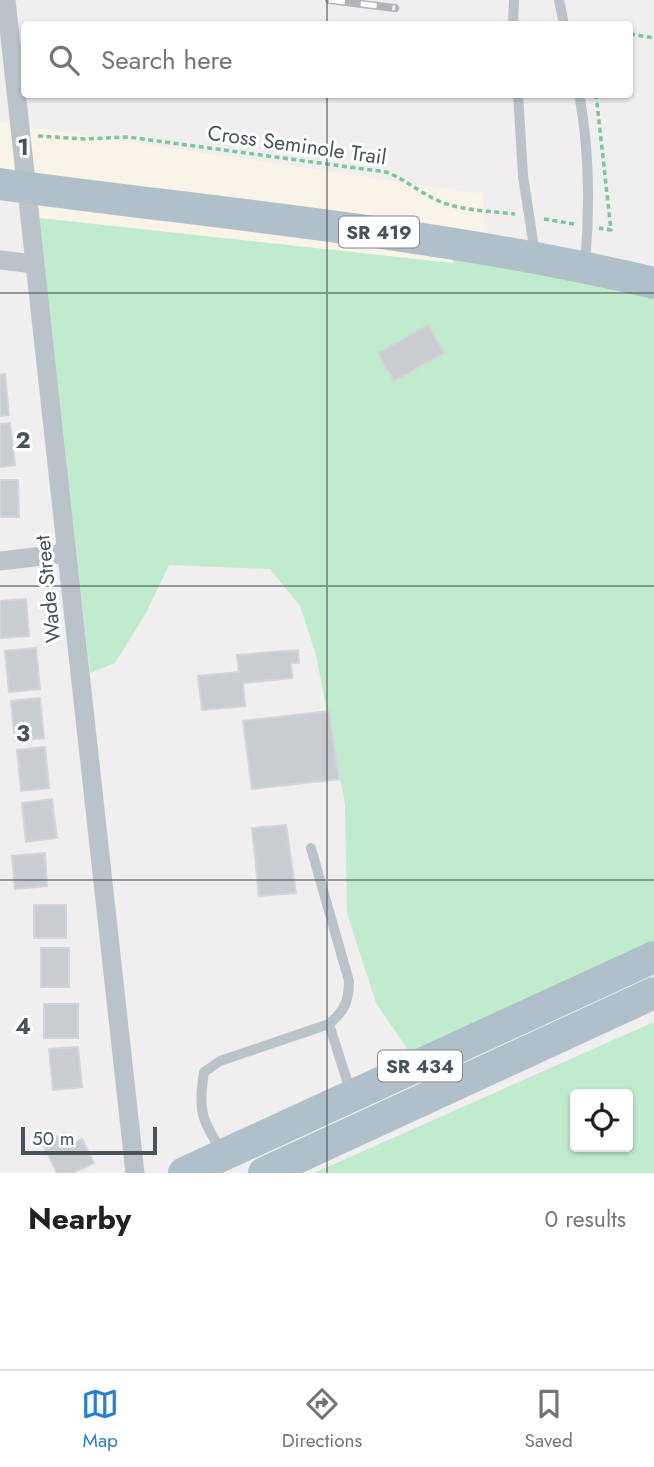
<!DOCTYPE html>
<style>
:root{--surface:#fff;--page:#f6f6f6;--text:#202124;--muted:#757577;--line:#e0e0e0;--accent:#287fd0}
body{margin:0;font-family:Jost,sans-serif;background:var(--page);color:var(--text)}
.controls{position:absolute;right:21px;bottom:21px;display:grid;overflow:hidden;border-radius:7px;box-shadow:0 2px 5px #0004}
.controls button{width:63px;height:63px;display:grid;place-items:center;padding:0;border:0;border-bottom:2px solid var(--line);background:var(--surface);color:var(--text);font:35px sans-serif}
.scale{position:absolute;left:21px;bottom:18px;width:136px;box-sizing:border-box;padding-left:7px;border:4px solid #48535a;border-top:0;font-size:19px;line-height:24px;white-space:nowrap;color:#48535a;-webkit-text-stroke:5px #fff;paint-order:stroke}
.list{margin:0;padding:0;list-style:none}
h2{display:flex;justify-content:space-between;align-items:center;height:91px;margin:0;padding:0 28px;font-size:30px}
h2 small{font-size:23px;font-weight:400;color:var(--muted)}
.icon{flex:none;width:38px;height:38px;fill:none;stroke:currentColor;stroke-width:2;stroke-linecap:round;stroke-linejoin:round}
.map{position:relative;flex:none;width:654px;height:1173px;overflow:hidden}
.search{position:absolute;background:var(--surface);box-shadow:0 2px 5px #0004;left:21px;right:21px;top:21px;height:77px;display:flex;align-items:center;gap:18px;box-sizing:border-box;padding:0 24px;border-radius:7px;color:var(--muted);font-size:26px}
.sheet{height:196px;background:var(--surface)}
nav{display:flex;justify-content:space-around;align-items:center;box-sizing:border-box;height:98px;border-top:2px solid var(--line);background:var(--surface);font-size:19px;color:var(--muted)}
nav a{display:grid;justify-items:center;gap:4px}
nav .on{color:var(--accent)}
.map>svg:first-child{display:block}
.commercial{fill:#faf3e8}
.green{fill:#c0ebcd;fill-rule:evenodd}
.building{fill:#c9ccd0;stroke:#d2d5d9;stroke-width:2}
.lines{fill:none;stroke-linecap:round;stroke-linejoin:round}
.path{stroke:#7bc69b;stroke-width:3.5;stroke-dasharray:5 3.5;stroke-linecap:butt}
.lane{stroke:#bbc3ca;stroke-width:10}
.street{stroke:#bbc3ca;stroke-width:19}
.primary{stroke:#b0c0cb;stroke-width:32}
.rail-casing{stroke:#b1b4b8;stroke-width:8}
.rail{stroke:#fff;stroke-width:5;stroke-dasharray:16;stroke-linecap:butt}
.grid{fill:none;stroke:#48535a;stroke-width:2;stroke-opacity:0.55}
.labels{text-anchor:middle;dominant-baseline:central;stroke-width:6;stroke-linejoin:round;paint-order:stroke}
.shield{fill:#fff;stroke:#7f878c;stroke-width:2}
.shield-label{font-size:19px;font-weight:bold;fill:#48535a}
.street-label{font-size:21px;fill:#48535a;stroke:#fff}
.grid-label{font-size:23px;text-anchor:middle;font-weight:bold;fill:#48535a;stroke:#fff;stroke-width:6;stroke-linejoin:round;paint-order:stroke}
</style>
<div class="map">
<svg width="654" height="1173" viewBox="0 0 654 1173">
<rect width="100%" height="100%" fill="#f0eeee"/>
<!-- commercial -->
<path class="commercial" d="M0,122l10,2 5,51 -15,-2z
M29,127l447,66 7,-2 2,48 -450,-61z
M37,199l416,56 1,9 -415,-46z"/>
<!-- green -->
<path class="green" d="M39,218l414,45v-8l201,39v651l-241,112 -37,-54 -29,-90 -2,-109 -29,-149 -16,-49 -30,-37 -101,-4 -23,48 -31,50 -25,10z
M654,1022v151h-340zM575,1094h53v53h-53z"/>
<!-- building -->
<path class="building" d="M428,325l16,28 -50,28 -16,-28z
M5,374l4,41 -9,1v-41z
M10,423l5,42 -15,2v-43z
M0,480h18l1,37h-19z
M26,599l3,37 -29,2v-37z
M36,648l4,41 -31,3 -4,-41z
M298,650l1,13h-8l1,15 -49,5 2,23 -43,4 -4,-34 41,-4 -2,-17z
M40,698l4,40 -29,3 -4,-40z
M329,711l10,68 -87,10 -9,-68z
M45,747l4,41 -28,3 -4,-41z
M52,799l5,39 -31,4 -4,-39z
M286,825l10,68 -37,3 -7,-68z
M45,853l2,33 -32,3 -3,-33z
M34,905h32v33h-32z
M41,948h28v39h-28z
M44,1004h34v34h-34z
M78,1047l4,40 -29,3 -4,-41z
M64,1133l6,12 12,-6 12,24 -21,10h-16l-14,-29z"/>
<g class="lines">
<!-- path -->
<path class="path" d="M630,34l24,4
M596,94l15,136 -12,-2
M38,136l46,3 44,-2 258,35c19,7 34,21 53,29 23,10 52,10 76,13
M544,219l30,5"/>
<!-- lane -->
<path class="lane" d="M559,0l5,24
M513,24l1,-24
M518,94l5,82 12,78
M579,94c11,57 11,113 6,169
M311,848l38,133c0,21 -5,30 -20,43l22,69
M222,1151c-21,-31 -24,-42 -18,-79l16,-11 109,-37"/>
<!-- street -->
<path class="street" d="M6,0l129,1173
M0,260l34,4
M0,561l67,-8"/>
<!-- primary -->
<path class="primary" d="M0,184c218,30 439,48 654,99
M184,1173l470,-216
M264,1173l390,-180"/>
<defs>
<path id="rail" d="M329,0l66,8"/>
</defs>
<!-- rail casing -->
<use href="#rail" class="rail-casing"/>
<!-- rail -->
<use href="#rail" class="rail"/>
</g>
<!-- grid -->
<path class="grid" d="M327,0v24M327,94v1079M0,293h654M0,586h654M0,880h654"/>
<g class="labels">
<!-- shield labels -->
<g class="shield">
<rect x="339" y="216.5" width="80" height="31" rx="5"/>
<rect x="378" y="1050.5" width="84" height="31" rx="5"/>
</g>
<g class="shield-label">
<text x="379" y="232">SR 419</text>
<text x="420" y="1066">SR 434</text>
</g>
<!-- street labels -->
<g class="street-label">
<text transform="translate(297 145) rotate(8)">Cross Seminole Trail</text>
<text transform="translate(48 589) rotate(-96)">Wade Street</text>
</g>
</g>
<g class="grid-label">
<text x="23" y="155">1</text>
<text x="23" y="448">2</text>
<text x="23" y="741">3</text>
<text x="23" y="1034">4</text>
</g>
</svg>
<div class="controls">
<button><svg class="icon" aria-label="locate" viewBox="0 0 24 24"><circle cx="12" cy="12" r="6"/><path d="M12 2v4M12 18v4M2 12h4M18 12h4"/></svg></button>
</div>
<div class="scale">50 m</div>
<div class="search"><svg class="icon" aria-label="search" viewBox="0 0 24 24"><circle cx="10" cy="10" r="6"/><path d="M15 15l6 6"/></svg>Search here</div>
</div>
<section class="sheet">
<h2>Nearby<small>0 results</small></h2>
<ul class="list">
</ul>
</section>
<nav>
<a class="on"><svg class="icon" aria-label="map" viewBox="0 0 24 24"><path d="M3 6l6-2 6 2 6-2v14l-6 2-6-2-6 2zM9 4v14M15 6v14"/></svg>Map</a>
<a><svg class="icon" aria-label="directions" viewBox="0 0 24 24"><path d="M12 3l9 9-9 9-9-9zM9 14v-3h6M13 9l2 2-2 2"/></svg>Directions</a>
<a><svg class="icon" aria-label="saved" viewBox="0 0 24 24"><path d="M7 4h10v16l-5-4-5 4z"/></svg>Saved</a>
</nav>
